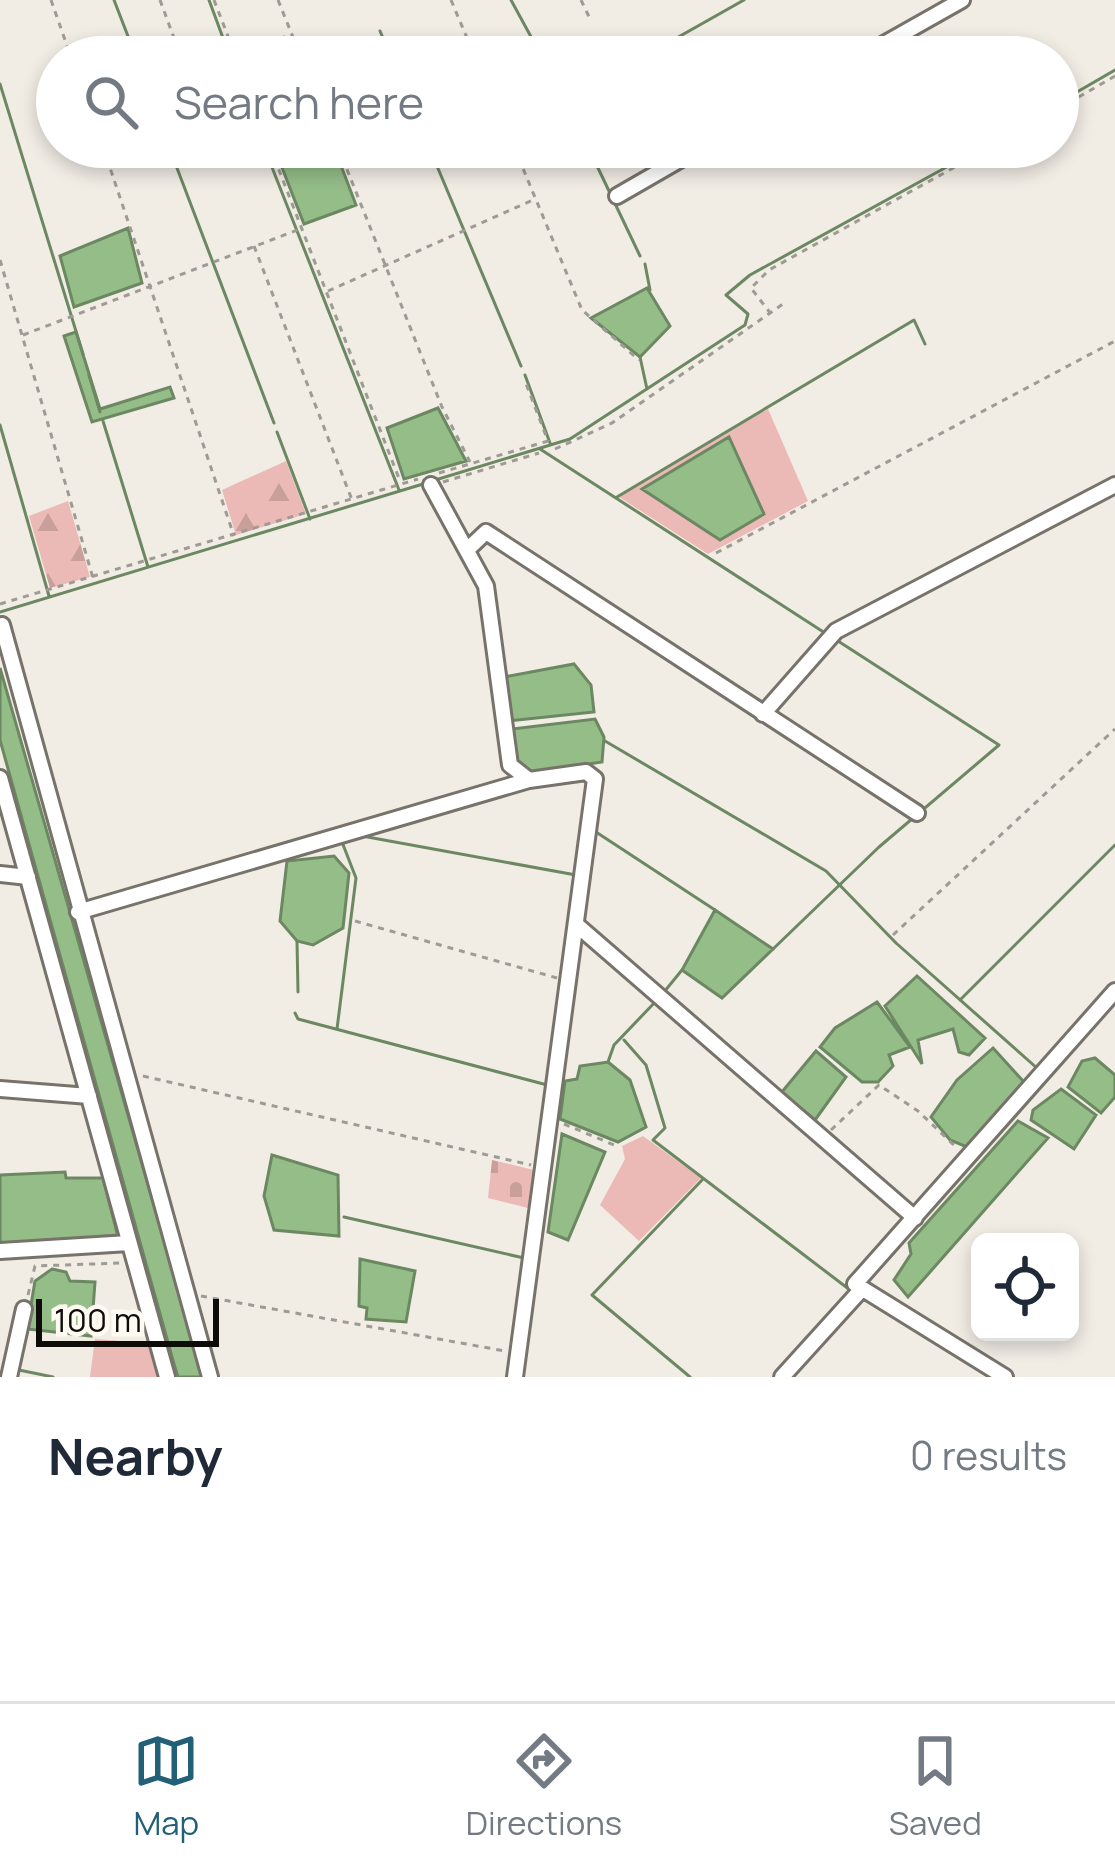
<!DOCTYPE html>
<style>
:root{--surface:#fff;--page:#f2f2f3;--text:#1f2937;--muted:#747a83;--line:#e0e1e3;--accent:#216076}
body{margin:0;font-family:Manrope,sans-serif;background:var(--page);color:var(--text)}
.controls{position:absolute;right:36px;bottom:36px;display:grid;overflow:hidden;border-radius:18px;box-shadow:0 6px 18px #0003}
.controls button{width:108px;height:108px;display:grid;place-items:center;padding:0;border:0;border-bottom:3px solid var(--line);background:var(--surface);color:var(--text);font:60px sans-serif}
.scale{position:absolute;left:36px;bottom:30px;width:183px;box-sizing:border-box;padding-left:12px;border:6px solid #0e0c09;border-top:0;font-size:33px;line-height:42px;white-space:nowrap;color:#0e0c09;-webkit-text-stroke:9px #fef9f1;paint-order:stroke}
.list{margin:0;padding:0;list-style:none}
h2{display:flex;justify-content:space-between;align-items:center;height:156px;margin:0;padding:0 48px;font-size:51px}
h2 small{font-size:39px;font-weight:400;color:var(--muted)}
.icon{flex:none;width:66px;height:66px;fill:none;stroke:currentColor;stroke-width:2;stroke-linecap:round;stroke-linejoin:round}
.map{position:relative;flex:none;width:1115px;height:1377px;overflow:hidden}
.search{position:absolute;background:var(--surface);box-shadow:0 6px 18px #0003;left:36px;right:36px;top:36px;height:132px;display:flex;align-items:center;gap:30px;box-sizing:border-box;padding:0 42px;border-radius:66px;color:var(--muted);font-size:45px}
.sheet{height:324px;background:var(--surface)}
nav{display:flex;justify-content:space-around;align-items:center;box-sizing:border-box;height:168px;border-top:3px solid var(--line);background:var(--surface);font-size:33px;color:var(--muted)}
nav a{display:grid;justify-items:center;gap:6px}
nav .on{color:var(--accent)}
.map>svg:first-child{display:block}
.green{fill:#ebbab6}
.forest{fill:url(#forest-firs)}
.cemetery{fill:url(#cemetery-stones)}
.water{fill:#94bd88;stroke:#6c8862;stroke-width:3}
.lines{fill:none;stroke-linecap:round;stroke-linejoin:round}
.stream{stroke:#6c8862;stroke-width:3}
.minor-casing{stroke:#77736b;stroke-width:20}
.path{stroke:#9e9a94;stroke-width:3;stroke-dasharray:6 6;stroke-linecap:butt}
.minor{stroke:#fff;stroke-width:14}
</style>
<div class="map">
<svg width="1115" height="1377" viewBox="0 0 1115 1377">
<defs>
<pattern id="forest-firs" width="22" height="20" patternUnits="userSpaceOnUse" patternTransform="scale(3)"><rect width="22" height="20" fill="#ebbab6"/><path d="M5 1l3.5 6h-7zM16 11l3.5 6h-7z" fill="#c89f9b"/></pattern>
<pattern id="cemetery-stones" width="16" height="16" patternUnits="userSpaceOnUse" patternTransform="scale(3)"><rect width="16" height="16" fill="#ebbab6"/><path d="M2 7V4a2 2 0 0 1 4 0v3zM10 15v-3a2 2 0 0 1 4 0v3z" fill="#c89f9b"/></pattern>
</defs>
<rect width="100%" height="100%" fill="#f1ece4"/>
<!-- green -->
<path class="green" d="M768,409l40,92 -100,53 -89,-57z
M643,1136l58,42 -62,63 -39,-36 25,-46 -3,-13z
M95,1339l54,4 9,34h-68z"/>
<!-- forest -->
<path class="forest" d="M286,461l20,53 -70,21 -14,-45z
M68,501l22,76 -40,11 -21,-72z"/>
<!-- cemetery -->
<path class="cemetery" d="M492,1160l46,11 -6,38 -44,-11z"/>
<!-- water -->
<path class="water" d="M274,147h60l22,58 -52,19z
M128,228l14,55 -68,24 -14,-51z
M647,288l23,38 -30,31 -49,-39z
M76,332l24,77 70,-22 4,11 -82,24 -28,-86z
M438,408l28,53 -62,18 -17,-51z
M729,437l35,77 -44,26 -78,-51z
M574,664l17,21 3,27 -86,9 -4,-44z
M0,668l203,709h-25l-4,-13 -174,-624z
M595,719l9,18 -2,25 -73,11 -13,-13 -4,-31z
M334,856l15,17 -6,55 -30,17 -16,-4 -17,-20 7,-60z
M715,910l58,39 -51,49 -40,-28z
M917,976l68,62 -16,17 -10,-3 -6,-23 -35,11 4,24 -37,-58z
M877,1002l33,45 -21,8 4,11 -15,16h-16l-42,-35 15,-19z
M993,1048l31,34 -57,65 -17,-7 -19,-23 26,-37z
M816,1051l30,26 -31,43 -34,-27z
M1095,1058l20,17v22l-14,16 -33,-26 14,-26z
M608,1062l22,18 16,47 -28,15 -58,-23 5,-38 12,-2 3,-13z
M1061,1089l35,26 -22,34 -43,-29 2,-10z
M1018,1121l30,17 -140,159 -14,-17 17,-26 -2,-11z
M562,1134l43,18 -37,88 -20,-8z
M272,1155l66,20 1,61 -65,-6 -10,-34z
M65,1172l1,6h37l15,59 -118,10v-72z
M360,1259l55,12 -9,51 -40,-3 1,-11 -8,-2z
M52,1269l14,3 4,9 25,1 -4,54 -64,-7 8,-48z"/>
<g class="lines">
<!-- stream -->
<path class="stream" d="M114,0l22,57
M209,0l21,57
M511,0l31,57
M380,31l11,26
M643,57l101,-57
M0,84l83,270
M1058,103l57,-33
M169,147l105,276
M264,147l135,343
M429,147l92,219
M588,147l52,109
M645,264l5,26
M640,357l7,32
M89,375l11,37
M525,375l25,68
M103,421l45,146
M0,425l49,171
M277,432l33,87
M540,449l285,184
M432,481l138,-42 175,-114 3,-11 -22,-19 24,-20 233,-128
M617,497l297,-177 11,24
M0,612l423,-128
M605,741l221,130 70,72 142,126
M596,832l119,78
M362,836l214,39
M297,941l1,51
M773,949l106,-102 120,-102 -161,-104
M664,992l18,-22
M960,1000l155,-155
M295,1013l3,6 253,67
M337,1029l19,-151 -14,-36
M624,1040l22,25 19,63 -12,12 197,150
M608,1062l6,-17 44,-46
M344,1217l180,41
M14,1369l39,8
M690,1377l-98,-82 111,-116"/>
<defs>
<path id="minor" d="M861,57l101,-57
M617,196l85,-49
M431,485l55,101 24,179 19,15 57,-8 9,7 -80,598
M468,549l18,-17 431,281
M2,625l208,752
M763,714l73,-83 279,-146
M0,778l167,599
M0,874l28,3
M78,912l451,-132
M578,926l337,292
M0,1089l89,7
M0,1251l129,-8
M9,1377l15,-68
M782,1377l78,-86
M1005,1377l-150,-93 260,-293"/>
</defs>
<!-- minor casing -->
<use href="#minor" class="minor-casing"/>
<!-- path -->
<path class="path" d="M51,0l20,57
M160,0l21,57
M214,0l22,57
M278,0l23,57
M451,0l24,57
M581,0l10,21
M234,54l56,-19
M1058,109l57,-33
M103,147l131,389
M215,147v1
M270,147l130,334
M338,147l104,260 28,55
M514,147l68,163 57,50
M254,246l98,254
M0,260l93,318
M328,291l205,-91
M771,314l-20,-26 18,-18 222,-123
M23,335l277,-106
M555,449l57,-26 171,-119
M439,473l109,-32 -23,-60
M443,482l96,-29
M716,553l399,-212
M0,604l418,-125
M355,921l202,57
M893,935l222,-206
M143,1076l388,89
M564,1124l55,23
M831,1130l48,-45 39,26 40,38
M28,1295l7,-29 86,-3
M201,1296l304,55"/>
<!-- minor -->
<use href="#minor" class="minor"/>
</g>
</svg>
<div class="controls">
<button><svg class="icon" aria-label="locate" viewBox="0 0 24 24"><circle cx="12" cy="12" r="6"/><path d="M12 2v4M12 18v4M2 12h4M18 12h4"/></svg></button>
</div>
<div class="scale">100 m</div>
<div class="search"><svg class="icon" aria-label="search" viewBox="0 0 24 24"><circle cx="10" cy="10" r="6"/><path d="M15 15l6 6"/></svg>Search here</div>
</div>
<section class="sheet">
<h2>Nearby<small>0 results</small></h2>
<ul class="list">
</ul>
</section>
<nav>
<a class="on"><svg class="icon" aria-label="map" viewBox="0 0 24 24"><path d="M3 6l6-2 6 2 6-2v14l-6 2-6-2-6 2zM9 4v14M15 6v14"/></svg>Map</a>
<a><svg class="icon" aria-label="directions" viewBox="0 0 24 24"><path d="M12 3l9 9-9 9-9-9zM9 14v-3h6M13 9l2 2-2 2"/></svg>Directions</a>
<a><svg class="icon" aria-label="saved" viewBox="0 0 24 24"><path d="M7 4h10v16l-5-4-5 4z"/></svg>Saved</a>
</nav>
